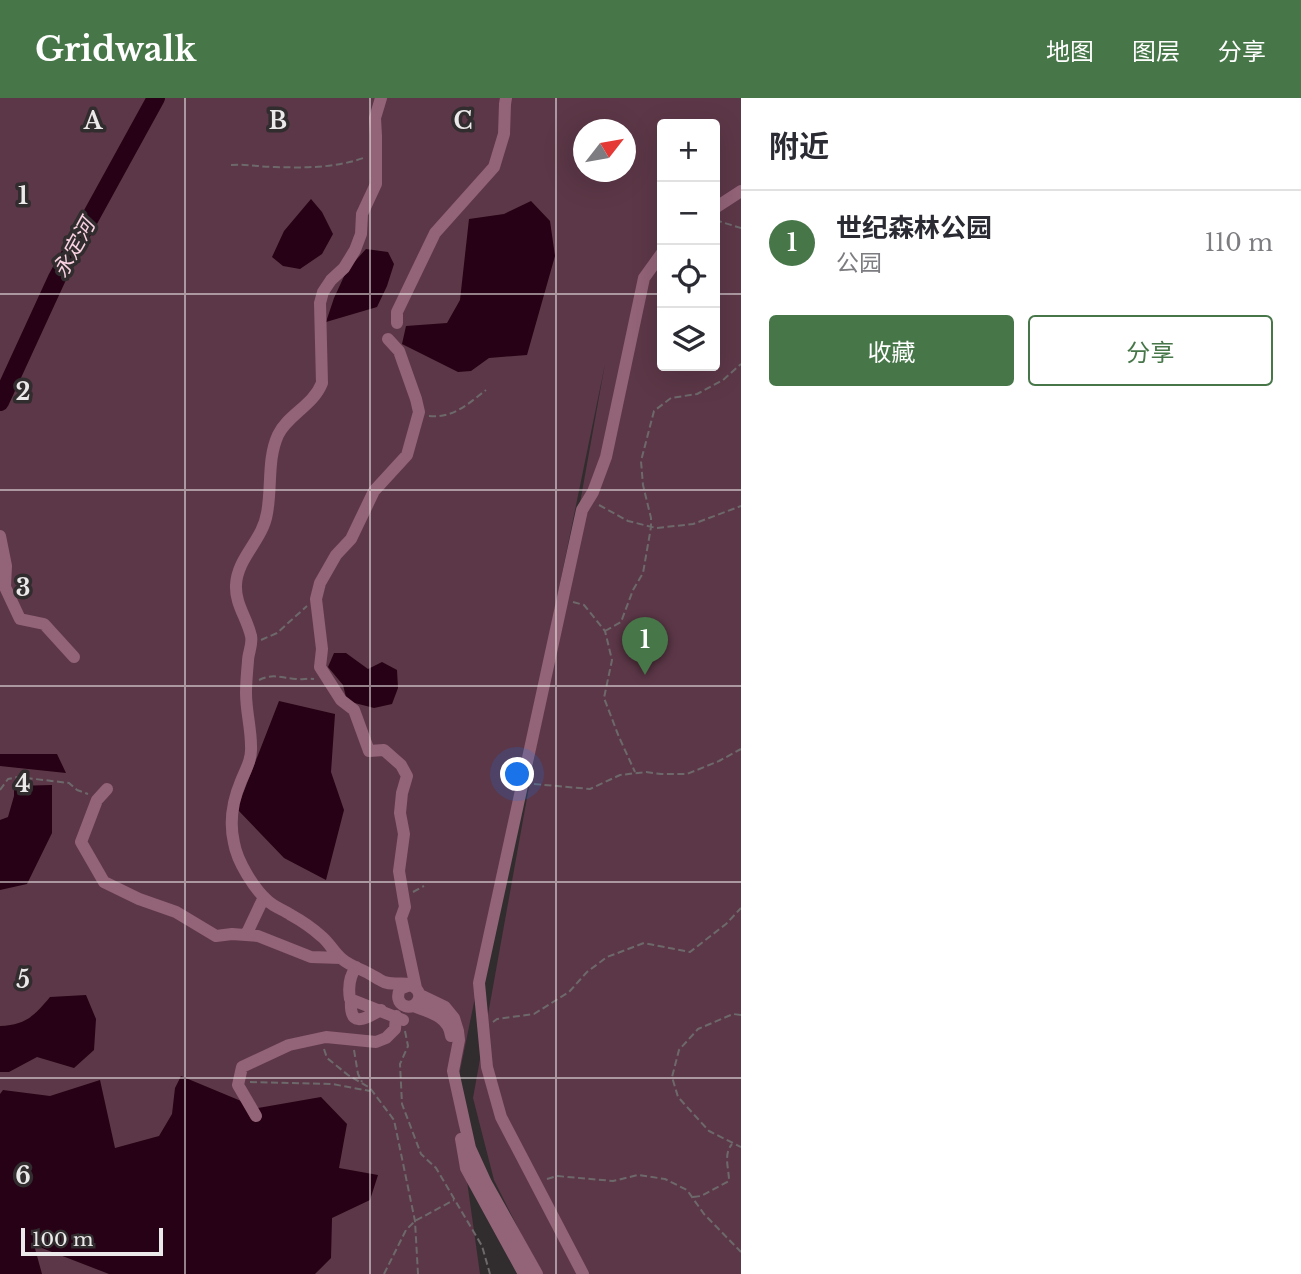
<!DOCTYPE html>
<html lang="zh">
<meta charset="utf-8">
<style>
:root{--surface:#fff;--page:#f7f7f7;--text:#2b2b33;--muted:#7c7c81;--line:#e1e1e2;--accent:#477749}
body{margin:0;font-family:"Libre Baskerville","Noto Sans SC",serif;background:var(--page);color:var(--text)}
.controls{position:absolute;right:21px;top:21px;display:grid;overflow:hidden;border-radius:7px;box-shadow:0 7px 28px #0002}
.controls button{width:63px;height:63px;display:grid;place-items:center;padding:0;border:0;border-bottom:2px solid var(--line);background:var(--surface);color:var(--text);font:35px sans-serif}
.compass{position:absolute;left:573px;top:21px;width:63px;height:63px;border-radius:50%;background:var(--surface);box-shadow:0 7px 28px #0002;rotate:59deg}
.scale{position:absolute;left:21px;bottom:18px;width:142px;box-sizing:border-box;padding-left:7px;border:4px solid #ece9ea;border-top:0;font-size:19px;line-height:24px;white-space:nowrap;color:#ece9ea;-webkit-text-stroke:5px #312c2e;paint-order:stroke}
.you{position:absolute;left:518px;top:677px;width:24px;height:24px;margin:-18px;border:5px solid #fff;border-radius:50%;background:#1a73e8;box-shadow:0 0 0 10px #1a73e833}
.badge{display:grid;place-items:center;width:46px;height:46px;border-radius:50%;background:var(--accent);color:#fff;font-size:23px;font-weight:700}
.pin{position:absolute;translate:-50% -58px;filter:drop-shadow(0 2px 4px #0008)}
.pin::after{content:'';position:absolute;top:37px;width:24px;height:21px;background:inherit;clip-path:polygon(0 0,100% 0,50% 100%)}
.list{margin:0;padding:0;list-style:none}
h2{display:flex;justify-content:space-between;align-items:center;height:91px;margin:0;padding:0 28px;font-size:30px}
h2 small{font-size:23px;font-weight:400;color:var(--muted)}
.list li{display:grid;grid-template-columns:46px 1fr auto;gap:21px;align-items:center;box-sizing:border-box;height:105px;padding:0 28px;border-top:2px solid var(--line)}
.list b{display:block;font-size:26px;white-space:nowrap}
.list p{margin:0;font-size:23px;white-space:nowrap;color:var(--muted)}
.list em{font-size:23px;font-style:normal;color:var(--muted)}
.actions{display:flex;gap:14px;padding:21px 28px}
.actions a{flex:1;padding:16px 0;border:2px solid var(--accent);border-radius:7px;text-align:center;font-size:24px;color:var(--accent)}
.actions .main{background:var(--accent);color:#fff}
.icon{flex:none;width:38px;height:38px;fill:none;stroke:currentColor;stroke-width:2;stroke-linecap:round;stroke-linejoin:round}
.map{position:relative;flex:none;width:741px;height:1176px;overflow:hidden}
header{display:flex;align-items:center;gap:42px;box-sizing:border-box;height:98px;padding:0 35px;background:var(--accent);color:#fff}
header strong{font-size:33px}
nav{display:flex;gap:38px;margin-inline-start:auto;font-size:24px}
main{display:flex}
aside{flex:1;background:var(--surface)}
.map>svg:first-child{display:block}
.green{fill:#5c3747;fill-rule:evenodd}
.water{fill:#270115}
.lines{fill:none;stroke-linecap:round;stroke-linejoin:round}
.river{stroke:#270115;stroke-width:18}
.path{stroke:#6d696b;stroke-width:2;stroke-dasharray:7 3.5;stroke-linecap:butt}
.minor{stroke:#936377;stroke-width:12}
.grid{fill:none;stroke:#ece9ea;stroke-width:2;stroke-opacity:0.55}
.labels{text-anchor:middle;dominant-baseline:central;stroke-width:7;stroke-linejoin:round;paint-order:stroke}
.water-label{font-size:21px;font-style:italic;fill:#fad2e2;stroke:#312c2e}
.grid-label{font-size:23px;text-anchor:middle;font-weight:bold;fill:#ece9ea;stroke:#312c2e;stroke-width:7;stroke-linejoin:round;paint-order:stroke}
</style>
<header>
<strong>Gridwalk</strong>
<nav><a>地图</a><a>图层</a><a>分享</a></nav>
</header>
<main>
<div class="map">
<svg width="741" height="1176" viewBox="0 0 741 1176">
<rect width="100%" height="100%" fill="#312c2e"/>
<!-- green -->
<path class="green" d="M0,0h741v1176h-200l-47,-94 -21,-82 132,-734 -150,731 25,179h-480zM662,26h53v242h-53zM584,32h42v42h-42z"/>
<!-- water -->
<path class="water" d="M311,101l11,13 11,22 -11,20 -22,15 -17,-3 -11,-9 12,-26z
M531,103l19,20 5,35 -28,99 -38,3 -18,13 -13,1 -56,-28 4,-18 41,-3 13,-23 9,-81 35,-5z
M366,151l22,3 6,12 -7,22 -10,21 -51,15 8,-24 13,-28z
M334,555h12l22,16 14,-7 15,8 1,18 -6,16 -18,4 -27,-7 -4,-16 -15,-18z
M279,603l56,13 -4,58 13,38 -18,70 -42,-22 -47,-49z
M0,656h57l9,19 -66,-7z
M52,687v48l-25,51 -27,6v-70l8,-3 6,-21v-10z
M86,897l10,24 -2,31 -20,18 -37,-11 -28,15h-9v-46c26,-1 34,-10 50,-29z
M181,978l77,32 63,-11 26,27 -8,44 39,7 -8,25 -38,18 -1,40 -16,16h-206l-75,-29 8,29h-42v-180l3,-4 47,6 50,-16 15,68 44,-12 13,-22 3,-26z"/>
<g class="lines">
<!-- river -->
<path class="river" d="M0,304l57,-124 99,-180"/>
<!-- path -->
<path class="path" d="M231,67c16,-1 29,2 44,2 31,1 62,1 91,-10
M715,122l26,8
M429,318c24,3 40,-13 57,-26
M599,407l29,16 28,7 37,-4 48,-18
M573,504l11,3 21,26 7,29 -8,38 15,39 16,35
M605,533l16,-9 12,-32 10,-17 8,-46v-9l-8,-33 -2,-24 13,-50 17,-13 26,-4 26,-14 18,-16
M261,542l16,-7 30,-27
M259,582c14,-7 22,-2 37,-1 6,1 12,-1 18,0
M534,686l56,5 30,-14 26,-3 15,2h26l32,-13 22,-12
M0,692l8,-11 10,-2 51,6 8,7 11,4
M413,794l11,-6
M741,917l-8,-1 -35,15 -19,21 -7,27 6,20 31,34 32,16
M493,924l4,-3 37,-5 35,-22 18,-20 20,-15 37,-14 46,9 36,-28 15,-16
M405,933l3,15 -8,18 2,40 19,50 15,14 46,78 8,28
M324,951l3,9 21,17 22,13 24,32 21,101 3,53
M354,952l4,24 4,8
M250,984l82,2 38,7
M547,1081l10,-3 56,5 25,-6 27,4 22,11 17,24 37,38
M693,1099l8,-1 28,-15c0,-13 -6,-26 3,-37
M384,1176l22,-44 9,-9 39,-21"/>
<!-- minor -->
<path class="minor" d="M381,0l-6,20 1,18v48l-14,30 -1,20 -6,16 -11,18 -13,12 -8,12 -3,11 2,80c-9,23 -35,32 -44,52 -11,24 -6,53 -11,78 -4,27 -30,45 -31,72 -1,19 11,33 15,51 2,8 -3,17 -3,25 -1,11 -2,22 -2,32 0,18 5,35 5,53 1,13 -5,23 -10,35 -8,19 -12,41 -7,62 3,18 20,46 34,58 6,6 16,9 23,14 11,6 21,13 30,21 8,6 13,17 21,23 7,6 16,9 24,13 6,3 12,7 18,10 11,4 21,-2 30,5 11,7 3,23 -9,19 -8,-3 -8,-11 -5,-17l10,-4
M715,110l26,-17
M397,225v-11l38,-79 59,-66 10,-33 1,-30 1,-6
M388,241l11,12 17,48 3,13 -12,43 -33,36 -23,48 -15,16 -16,28 -4,16 6,50 -2,18 21,33 13,10 15,41 15,-1 17,15 6,11 -5,17 -2,20 4,21 -5,37 6,36 -4,11 15,70
M0,438l6,30 -1,21 15,32 24,5 30,33
M107,691l-10,11 -16,42 23,40 35,17 37,13 40,24 16,-2 26,2 53,21 30,1
M246,837l18,-38
M356,869c-7,10 -8,20 -6,32l53,21
M420,897l25,12 9,11 4,13 1,9 -6,31 17,77 16,35 51,91
M351,901c-2,29 12,21 30,11
M413,908c16,6 36,10 38,30
M256,1018l-18,-31 4,-18 47,-22 37,-8 50,5 10,-4 9,-9 1,-13
M461,1041l5,29 58,106
M583,1176l-82,-157 -14,-50 -8,-84 103,-473 11,-18 13,-35 38,-179 18,-25"/>
</g>
<!-- grid -->
<path class="grid" d="M185,0v1176M370,0v1176M556,0v1176M0,196h662M715,196h26M0,392h741M0,588h741M0,784h741M0,980h741"/>
<g class="labels">
<!-- water labels -->
<g class="water-label">
<text transform="translate(74 150) rotate(-61)">永定河</text>
</g>
</g>
<g class="grid-label">
<text x="93" y="31">A</text>
<text x="278" y="31">B</text>
<text x="463" y="31">C</text>
<text x="23" y="106">1</text>
<text x="23" y="302">2</text>
<text x="23" y="498">3</text>
<text x="23" y="694">4</text>
<text x="23" y="890">5</text>
<text x="23" y="1086">6</text>
</g>
</svg>
<div class="controls">
<button>+</button>
<button>−</button>
<button><svg class="icon" aria-label="locate" viewBox="0 0 24 24"><circle cx="12" cy="12" r="6"/><path d="M12 2v4M12 18v4M2 12h4M18 12h4"/></svg></button>
<button><svg class="icon" aria-label="layers" viewBox="0 0 24 24"><path d="M12 4l9 5-9 5-9-5zM3 14l9 5 9-5"/></svg></button>
</div>
<svg class="compass" viewBox="-18 -18 36 36"><path d="M0-13l5 13h-10z" fill="#e53935"/><path d="M0 13l5-13h-10z" fill="#7c7c81"/></svg>
<div class="scale">100 m</div>
<div class="you"></div>
<div class="pin badge" style="left:645px;top:577px">1</div>
</div>
<aside>
<h2>附近<small></small></h2>
<ul class="list">
<li><span class="badge">1</span><div><b>世纪森林公园</b><p>公园</p></div><em>110 m</em></li>
</ul>
<div class="actions"><a class="main">收藏</a><a>分享</a></div>
</aside>
</main>
